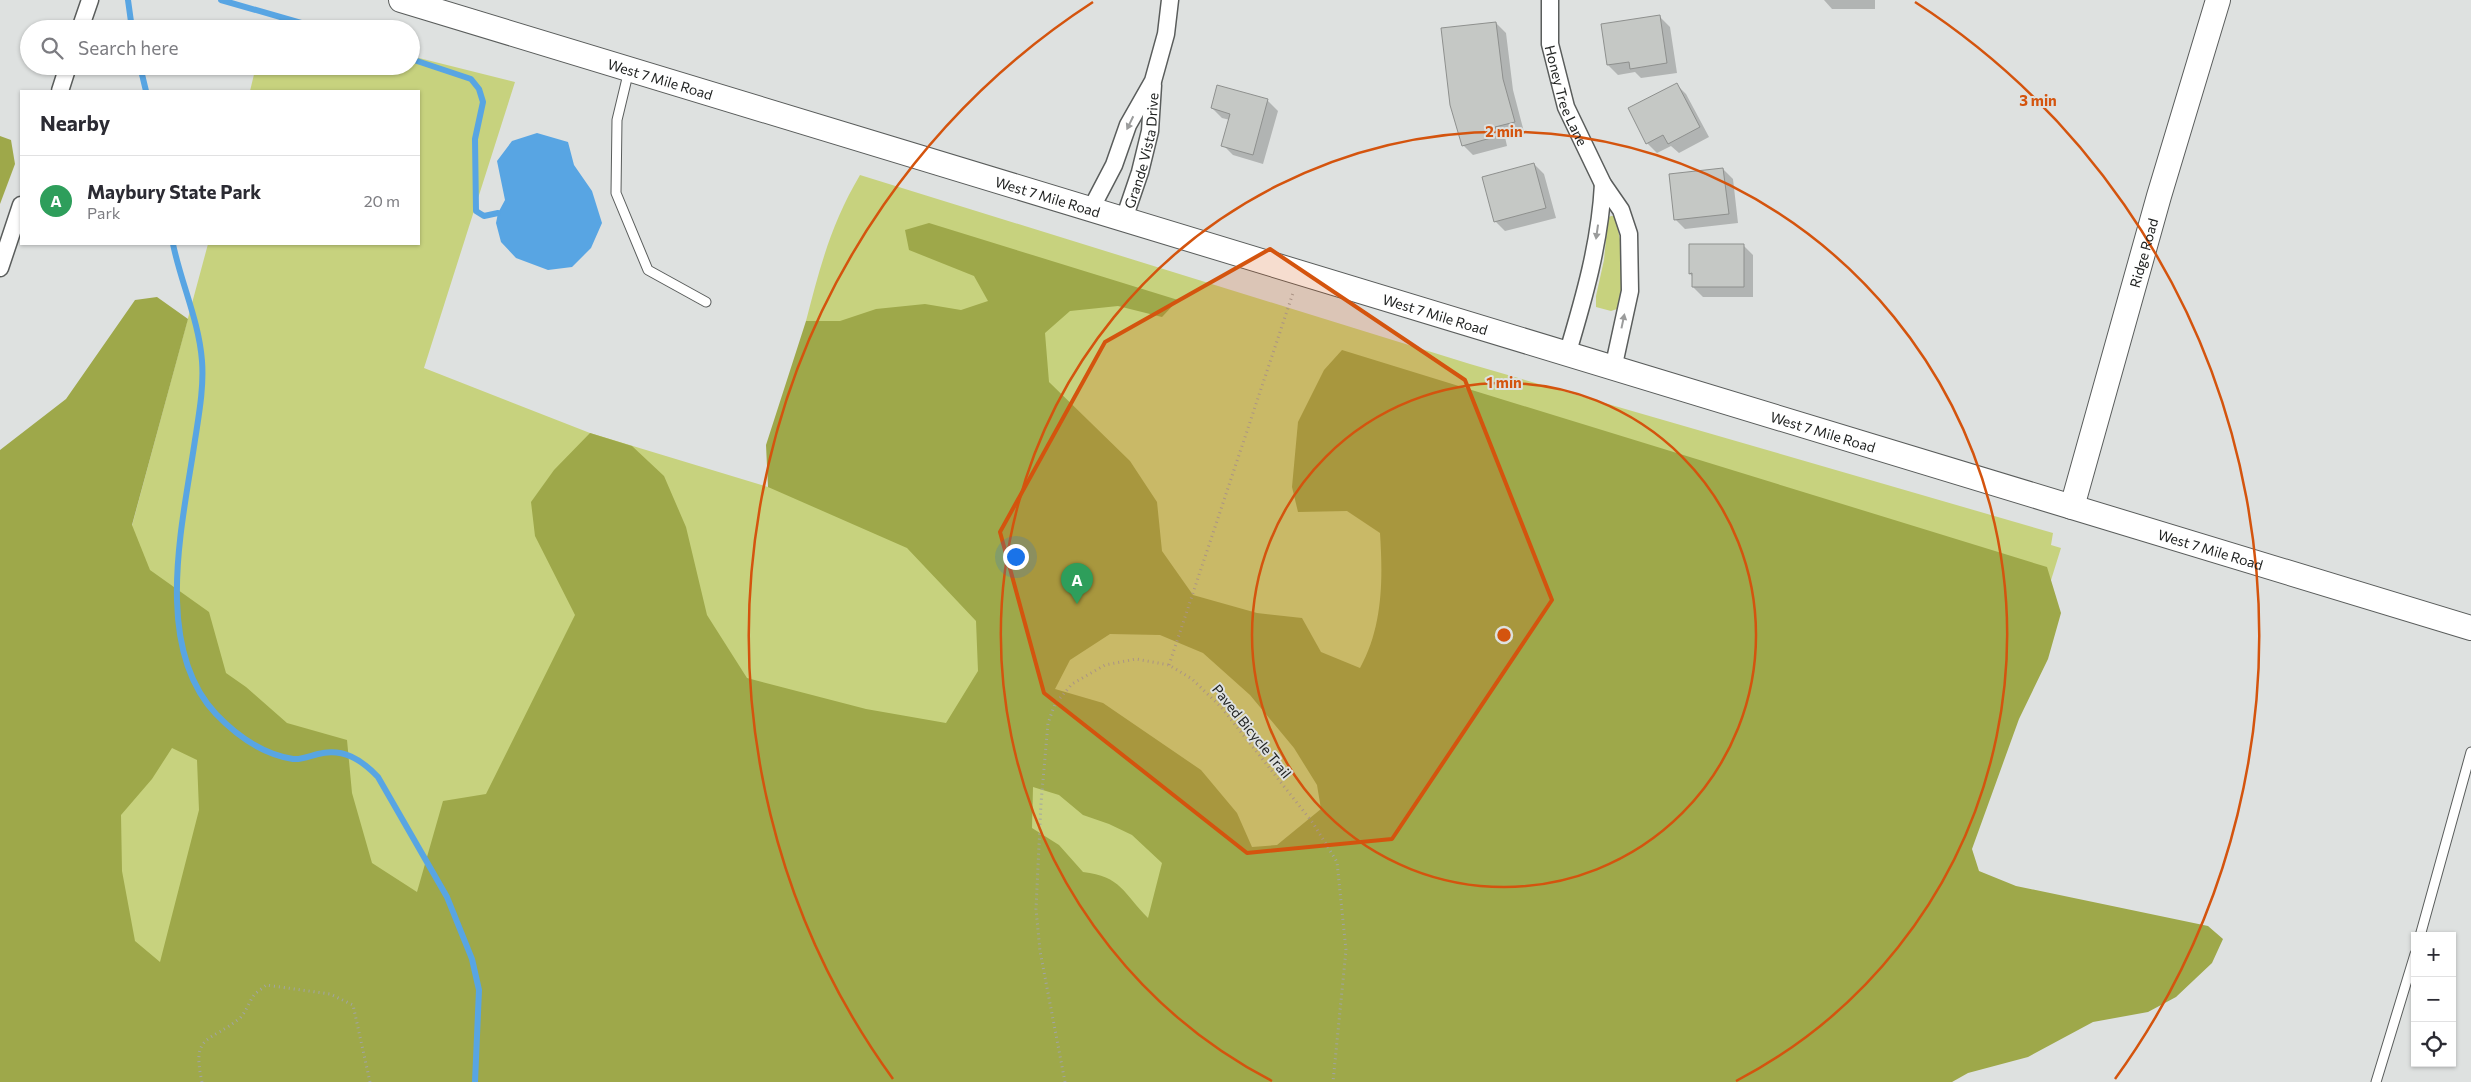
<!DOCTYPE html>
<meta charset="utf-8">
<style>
:root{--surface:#fff;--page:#f7f7f7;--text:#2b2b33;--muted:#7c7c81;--line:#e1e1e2;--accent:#0b8043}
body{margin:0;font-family:Commissioner,sans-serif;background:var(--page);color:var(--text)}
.controls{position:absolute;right:15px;bottom:15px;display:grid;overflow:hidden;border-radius:0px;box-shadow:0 1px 4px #0004}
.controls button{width:45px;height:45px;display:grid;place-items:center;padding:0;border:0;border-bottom:1px solid var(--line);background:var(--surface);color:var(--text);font:25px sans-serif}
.you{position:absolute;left:1015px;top:556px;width:18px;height:18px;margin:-12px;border:4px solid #fff;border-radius:50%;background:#1a73e8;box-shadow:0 0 0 8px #1a73e833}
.badge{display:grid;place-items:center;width:32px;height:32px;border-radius:50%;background:var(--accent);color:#fff;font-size:16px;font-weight:700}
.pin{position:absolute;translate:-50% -41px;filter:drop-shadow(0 1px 2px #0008)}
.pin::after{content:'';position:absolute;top:26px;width:18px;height:15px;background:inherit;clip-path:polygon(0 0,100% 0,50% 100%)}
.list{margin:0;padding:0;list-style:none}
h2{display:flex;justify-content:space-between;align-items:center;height:65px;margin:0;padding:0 20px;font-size:21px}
h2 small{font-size:16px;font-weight:400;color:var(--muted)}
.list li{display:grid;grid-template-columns:32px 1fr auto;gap:15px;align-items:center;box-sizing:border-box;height:90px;padding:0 20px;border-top:1px solid var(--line)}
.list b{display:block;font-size:19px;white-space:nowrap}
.list p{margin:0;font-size:16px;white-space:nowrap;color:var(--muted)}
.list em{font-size:16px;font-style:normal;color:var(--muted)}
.icon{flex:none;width:28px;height:28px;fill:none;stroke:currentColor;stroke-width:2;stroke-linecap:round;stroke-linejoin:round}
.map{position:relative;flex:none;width:2471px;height:1082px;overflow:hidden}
.search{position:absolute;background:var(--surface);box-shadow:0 1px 4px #0004;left:20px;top:20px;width:400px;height:55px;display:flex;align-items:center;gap:12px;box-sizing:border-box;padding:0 18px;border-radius:28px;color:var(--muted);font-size:19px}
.panel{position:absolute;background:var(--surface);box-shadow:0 1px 4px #0004;left:20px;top:90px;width:400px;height:155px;border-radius:0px}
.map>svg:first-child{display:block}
.green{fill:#c7d27e}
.forest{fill:#9ea84a;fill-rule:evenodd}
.water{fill:#58a5e3}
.shadow{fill:#0003}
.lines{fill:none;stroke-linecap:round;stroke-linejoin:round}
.stream{stroke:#58a5e3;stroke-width:6}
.building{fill:#c5c8c5;stroke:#8e908e}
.lane-casing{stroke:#5a5d5c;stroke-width:11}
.street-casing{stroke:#5a5d5c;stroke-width:19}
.secondary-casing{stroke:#5a5d5c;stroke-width:26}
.path{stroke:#a2a4a3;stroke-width:3;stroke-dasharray:1 4;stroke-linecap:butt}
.lane{stroke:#fff;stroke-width:9}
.street{stroke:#fff;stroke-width:16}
.secondary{stroke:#fff;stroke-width:24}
.oneway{fill:#9b9c9c}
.marked{fill:#d4540e;fill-opacity:0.2;stroke:#d4540e;stroke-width:4;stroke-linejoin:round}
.ring{fill:none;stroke:#d4540e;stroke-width:2.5}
.labels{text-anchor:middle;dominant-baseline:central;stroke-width:4;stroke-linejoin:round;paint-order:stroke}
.street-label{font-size:14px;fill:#212322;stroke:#dee1e0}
.centre{fill:#d4540e;stroke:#dee1e0;stroke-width:2.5}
.ring-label{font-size:15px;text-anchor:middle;font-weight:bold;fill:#d4540e;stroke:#dee1e0;stroke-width:4;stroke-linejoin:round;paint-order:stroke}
</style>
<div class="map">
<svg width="2471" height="1082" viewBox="0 0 2471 1082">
<rect width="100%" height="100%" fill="#dee1e0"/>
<!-- green -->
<path class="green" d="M269,20l34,9h-37z
M411,56l104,26 -91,286 166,65 178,54 47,-166h-9c14,-54 25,-97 54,-146l610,189 583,169 -2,12 10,3 -166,534h-1895v-422l89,25 119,-441h211v-153h-169l6,-25h155z
M1611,216h3c9,26 13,66 3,93l-6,2 -15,-4v-11l8,-36 4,-42z"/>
<!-- forest -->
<path class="forest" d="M0,136l11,4 4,24 -15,40z
M929,223l249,77 -16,17 -44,-11 -48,5 -25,22 4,49 81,79 27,41 5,49 31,44 64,18 45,5 19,34 39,16c23,-41 23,-89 20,-135l-33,-22 -49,1 -6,-25 6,-65 26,-52 18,-20 705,217 14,46 -13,46 -29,60 -47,130 7,22 37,15 192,40 15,13 -11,24 -36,34 -28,15 -55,10 -65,35 -60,16 -16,9h-1952v-632l66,-51 69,-99 22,-3 31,22 -56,206 18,45 59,42 17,61 20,14 41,36 60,17 5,53 20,70 45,29 26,-91 43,-7 89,-179 -40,-79 -4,-34 23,-32 36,-37 42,13 32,30 22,51 21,88 40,63 119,31 80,14 32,-52 -2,-50 -69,-73 -139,-61 -2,-42 40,-124h34l36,-12 49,-5 36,6 27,-9 -14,-25 -65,-26 -4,-20zM1110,634l50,1 43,18 47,42 44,53 23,37 4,24 -44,36 -25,2 -15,-34 -36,-43 -98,-67 -48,-14 15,-29zM172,748l25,12 2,50 -39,152 -25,-21 -13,-70 -1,-56 31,-36zM1033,787l26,8 24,20 26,9 23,11 30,28 -14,55c-24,-24 -27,-42 -65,-46l-24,-27 -27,-17z"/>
<!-- water -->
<path class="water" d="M537,133l31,9 6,23 18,26 10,32 -11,25 -19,19 -24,3 -32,-12 -15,-16 -5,-19 2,-10 7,-13 -8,-39 15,-20z"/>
<!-- shadow -->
<path class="shadow" d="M1824,0h51v9h-43z
M1660,17l10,10 7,46 -36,5 -6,-6 -17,3 -10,-10z
M1496,23l10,10 7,57 11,42 -19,5 2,9 -34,9 -10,-10z
M1676,84l10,10 23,43 -30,16 -8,-7 -14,7 -10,-10z
M1218,87l50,14 10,10 -15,53 -30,-9 -10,-10 7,-25 -8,-2 -10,-10z
M1534,164l10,10 12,44 -51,13 -10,-10z
M1723,169l10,10 5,44 -53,6 -10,-10z
M1743,245l10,10v42h-50l-10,-10v-10l-3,-3z"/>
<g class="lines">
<!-- stream -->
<path class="stream" d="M128,0l4,29
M221,0l101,29
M411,59l60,20 8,10 4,13 -8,37 1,72 8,5 14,-3
M140,66l6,25
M173,244c8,39 26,77 29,117 2,26 -3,53 -7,79 -12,82 -43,206 21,274 21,22 46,40 77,45 8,1 17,-3 25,-5 25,-6 43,5 60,23l69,120 25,62 7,31 -4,92"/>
</g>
<!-- building -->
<path class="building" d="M1660,15l7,48 -37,6 -1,-7 -22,3 -6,-41z
M1496,22l7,57 12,43 -20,5 3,9 -36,10 -12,-41 -9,-77z
M1677,83l23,44 -32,17 -5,-9 -17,9 -18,-36z
M1217,85l51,14 -15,56 -32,-9 9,-32 -19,-6z
M1534,163l12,45 -52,14 -12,-45z
M1723,168l6,46 -55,6 -5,-46z
M1689,244h55v43h-52v-14l-3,1z"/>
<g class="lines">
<defs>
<path id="lane" d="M629,70l-12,50 -1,73 32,77 58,32
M2420,936l51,-184
M2376,1082l39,-128"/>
<g id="street">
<path id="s1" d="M1550,0v44l16,63 37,77 18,26 8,24 1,57 -17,78"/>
<path d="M80,29l10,-29"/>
<path d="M60,91l8,-25"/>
<path d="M1091,209l23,-44 14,-40 25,-44 13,-47 4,-34"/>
<path id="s2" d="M1124,219l16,-47 10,-41 3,-46"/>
<path d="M0,268l21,-63"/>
<path d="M1567,355c17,-57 33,-112 36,-171"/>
</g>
<g id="secondary">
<path id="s3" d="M401,0l2070,628"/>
<path id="s4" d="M2072,507l87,-311 59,-196"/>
</g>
</defs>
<!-- lane casing -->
<use href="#lane" class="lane-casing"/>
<!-- street casing -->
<use href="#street" class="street-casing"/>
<!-- secondary casing -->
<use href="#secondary" class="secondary-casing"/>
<!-- path -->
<path class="path" d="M1169,665l124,-372
M202,1082c-11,-49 8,-39 38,-64 6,-6 9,-16 14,-23 4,-4 9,-7 12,-10l64,9 23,11 17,77
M1065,1082l-25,-131 -4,-42 5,-106 7,-80 7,-19 17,-20 33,-19 31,-6 33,6 23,14 30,29 91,115 24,39 9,88 -13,132"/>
<!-- lane -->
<use href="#lane" class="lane"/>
<!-- street -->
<use href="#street" class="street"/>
<!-- secondary -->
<use href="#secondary" class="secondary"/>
</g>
<!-- one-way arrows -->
<defs><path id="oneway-solid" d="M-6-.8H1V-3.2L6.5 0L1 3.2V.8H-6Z" transform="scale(1.25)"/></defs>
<g class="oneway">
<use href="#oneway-solid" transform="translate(1130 123) rotate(116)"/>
<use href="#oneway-solid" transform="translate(1597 232) rotate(98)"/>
<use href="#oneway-solid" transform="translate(1623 321) rotate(-78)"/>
</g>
<!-- marked area -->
<path class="marked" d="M1270,249l195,131 87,220 -160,239 -145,14 -203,-160 -44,-161 105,-190z"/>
<!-- distance rings -->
<g class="ring">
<circle cx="1504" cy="635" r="252"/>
<path d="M1272 1081A503 503 0 1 1 1736 1081"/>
<path d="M893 1079A755 755 0 0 1 1093 2M1915 2A755 755 0 0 1 2115 1079"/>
</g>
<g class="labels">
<!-- street labels -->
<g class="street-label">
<text stroke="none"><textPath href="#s3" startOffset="271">West 7 Mile Road</textPath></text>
<text stroke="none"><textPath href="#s1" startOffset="98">Honey Tree Lane</textPath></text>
<text stroke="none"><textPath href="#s2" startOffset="71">Grande Vista Drive</textPath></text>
<text stroke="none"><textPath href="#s3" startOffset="676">West 7 Mile Road</textPath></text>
<text stroke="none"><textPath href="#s4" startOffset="264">Ridge Road</textPath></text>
<text stroke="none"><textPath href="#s3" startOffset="1081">West 7 Mile Road</textPath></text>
<text stroke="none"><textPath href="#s3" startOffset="1486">West 7 Mile Road</textPath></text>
<text stroke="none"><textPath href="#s3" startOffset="1891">West 7 Mile Road</textPath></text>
<text transform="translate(1252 731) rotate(51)">Paved Bicycle Trail</text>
</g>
</g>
<circle cx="1504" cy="635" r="8" class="centre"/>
<g class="ring-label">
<text x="2038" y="106">3 min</text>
<text x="1504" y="137">2 min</text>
<text x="1504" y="388">1 min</text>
</g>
</svg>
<div class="controls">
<button>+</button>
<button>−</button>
<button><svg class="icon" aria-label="locate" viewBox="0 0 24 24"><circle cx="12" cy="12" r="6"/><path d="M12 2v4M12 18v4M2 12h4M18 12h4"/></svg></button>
</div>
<div class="you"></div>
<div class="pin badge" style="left:1077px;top:604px;background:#2e9e5b">A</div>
<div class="search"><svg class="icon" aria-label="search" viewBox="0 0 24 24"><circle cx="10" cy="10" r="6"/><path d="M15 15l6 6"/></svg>Search here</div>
<section class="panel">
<h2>Nearby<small></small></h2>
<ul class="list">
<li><span class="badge" style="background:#2e9e5b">A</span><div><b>Maybury State Park</b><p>Park</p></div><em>20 m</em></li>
</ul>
</section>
</div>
